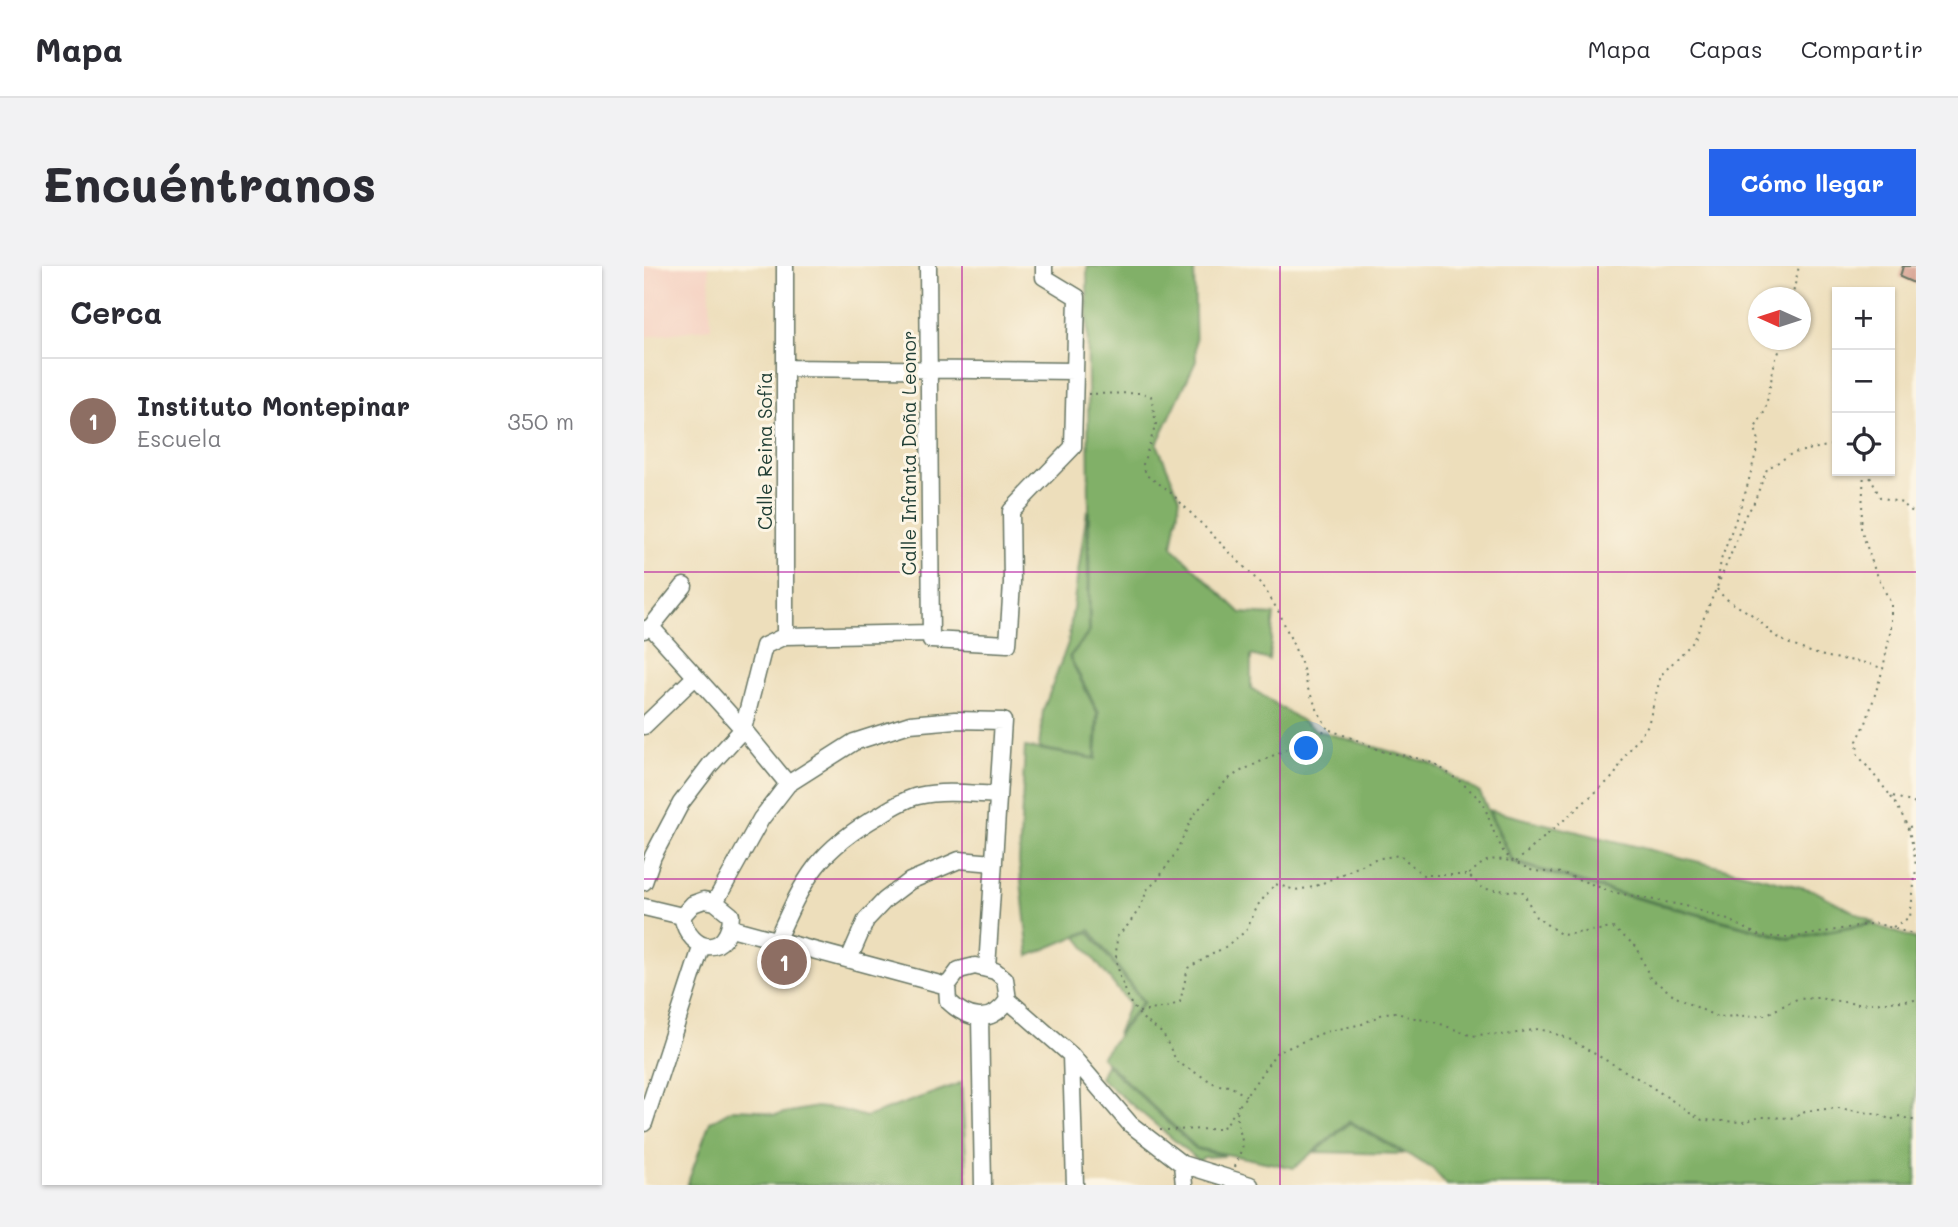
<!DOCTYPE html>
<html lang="es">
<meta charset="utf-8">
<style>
:root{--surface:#fff;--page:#f2f2f3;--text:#2b2b33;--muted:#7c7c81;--line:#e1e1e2;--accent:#2563eb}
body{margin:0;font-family:Mali,sans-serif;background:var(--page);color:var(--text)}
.controls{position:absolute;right:21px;top:21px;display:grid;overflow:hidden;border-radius:0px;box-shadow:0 2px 5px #0004}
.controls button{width:63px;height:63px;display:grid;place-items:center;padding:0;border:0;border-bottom:2px solid var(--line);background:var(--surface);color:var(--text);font:35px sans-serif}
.compass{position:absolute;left:1104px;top:21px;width:63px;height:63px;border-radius:50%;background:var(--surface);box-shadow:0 2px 5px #0004;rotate:273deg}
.you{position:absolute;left:663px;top:483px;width:24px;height:24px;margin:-18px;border:5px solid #fff;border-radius:50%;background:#1a73e8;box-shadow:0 0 0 10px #1a73e833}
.badge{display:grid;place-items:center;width:46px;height:46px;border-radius:50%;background:var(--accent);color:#fff;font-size:23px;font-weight:700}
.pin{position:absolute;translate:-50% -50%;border:4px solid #fff;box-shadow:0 2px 7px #0006}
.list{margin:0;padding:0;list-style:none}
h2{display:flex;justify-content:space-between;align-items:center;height:91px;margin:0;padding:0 28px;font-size:30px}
h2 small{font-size:23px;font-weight:400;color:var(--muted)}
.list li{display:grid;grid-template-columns:46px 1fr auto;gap:21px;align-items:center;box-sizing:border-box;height:126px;padding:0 28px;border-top:2px solid var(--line)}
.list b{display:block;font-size:26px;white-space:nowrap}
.list p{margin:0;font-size:23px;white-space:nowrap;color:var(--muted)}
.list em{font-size:23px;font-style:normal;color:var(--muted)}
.icon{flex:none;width:38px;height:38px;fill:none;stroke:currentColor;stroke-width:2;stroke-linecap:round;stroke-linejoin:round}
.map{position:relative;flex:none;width:1272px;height:919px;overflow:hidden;border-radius:0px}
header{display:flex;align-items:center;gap:42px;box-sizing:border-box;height:98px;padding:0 35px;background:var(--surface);border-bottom:2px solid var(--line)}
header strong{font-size:33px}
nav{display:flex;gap:38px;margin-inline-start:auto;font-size:24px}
.intro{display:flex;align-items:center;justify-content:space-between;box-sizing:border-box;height:168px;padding:0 42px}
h1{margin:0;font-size:49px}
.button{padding:18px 32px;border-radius:0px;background:var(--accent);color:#fff;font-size:24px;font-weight:700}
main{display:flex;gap:42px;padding:0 42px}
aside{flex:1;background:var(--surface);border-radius:0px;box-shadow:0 2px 5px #0004}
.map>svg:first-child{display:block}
.built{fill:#f5d2c2}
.forest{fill:#81b068;stroke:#50764e;stroke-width:2}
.building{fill:#d29686}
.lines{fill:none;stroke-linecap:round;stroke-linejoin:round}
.minor-casing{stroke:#677563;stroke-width:19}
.path{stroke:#677563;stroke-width:2;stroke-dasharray:2 5;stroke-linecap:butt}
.minor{stroke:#fff;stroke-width:16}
.grid{fill:none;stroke:#b5179e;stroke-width:2;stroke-opacity:0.55}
.labels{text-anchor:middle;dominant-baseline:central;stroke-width:6;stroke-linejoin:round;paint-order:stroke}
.street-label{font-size:19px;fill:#1f3d34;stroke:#fcf5e5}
</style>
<header>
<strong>Mapa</strong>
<nav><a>Mapa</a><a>Capas</a><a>Compartir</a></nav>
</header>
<div class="intro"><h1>Encuéntranos</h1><a class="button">Cómo llegar</a></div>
<main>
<aside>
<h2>Cerca<small></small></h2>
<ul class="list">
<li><span class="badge" style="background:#8d6e63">1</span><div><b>Instituto Montepinar</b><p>Escuela</p></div><em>350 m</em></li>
</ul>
</aside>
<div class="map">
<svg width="1272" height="919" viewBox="0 0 1272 919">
<rect width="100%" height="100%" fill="#fcf5e5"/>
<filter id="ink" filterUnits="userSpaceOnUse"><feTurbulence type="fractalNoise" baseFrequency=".0143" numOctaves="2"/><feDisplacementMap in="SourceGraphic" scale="14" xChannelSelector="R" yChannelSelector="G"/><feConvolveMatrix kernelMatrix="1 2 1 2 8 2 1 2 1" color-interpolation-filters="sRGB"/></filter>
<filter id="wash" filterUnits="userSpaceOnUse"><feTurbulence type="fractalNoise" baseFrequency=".00686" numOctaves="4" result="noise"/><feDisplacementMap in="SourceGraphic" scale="28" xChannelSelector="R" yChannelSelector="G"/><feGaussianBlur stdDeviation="1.57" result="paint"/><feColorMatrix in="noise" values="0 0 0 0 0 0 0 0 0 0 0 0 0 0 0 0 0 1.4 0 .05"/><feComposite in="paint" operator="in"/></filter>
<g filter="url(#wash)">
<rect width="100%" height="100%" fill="#eddebb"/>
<!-- built -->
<path class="built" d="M0,0h65l2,62 -67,9z"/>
<!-- forest -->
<path class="forest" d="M443,0h107l2,95 -39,83 23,54 -8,49 69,66 33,2 -5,45 -18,-5v33l65,42 114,33 50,30 32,70 92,27 185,49 83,-15 44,15v246h-469l-14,-16 -83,-48 -56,47 -97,-20 -96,-91 43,-55 -54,-72 -61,26 -10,-94 6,-115 71,12 3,-46 -29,-56 20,-25z
M443,244l2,122 -20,25 28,56 -2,45 -56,-10 4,-37 25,-68z
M845,544l324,80 60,32 -83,16 -185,-49 -92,-28z
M445,666l53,70 -25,32 12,-30 -52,-67z
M462,798l90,85 29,7 -21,1 -5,4 -99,-83z
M317,817l7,102h-281l23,-63 23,-13 25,1 16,5 42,-8 26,3 24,7z
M706,857l54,31 -88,-2z"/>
<g id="blocks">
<!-- building -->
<path class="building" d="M1259,0h13v18l-16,-7z"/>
</g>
</g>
<g filter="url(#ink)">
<use href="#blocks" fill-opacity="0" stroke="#677563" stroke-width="2"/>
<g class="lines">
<defs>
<path id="minor" d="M141,0v370
M284,0l3,374 77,4 4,-61 -1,-72 62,-64 4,-150 -33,-20v-11
M141,102l290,3
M7,361l92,102 45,55
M0,364l7,-3 33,-41
M0,460l51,-49
M0,616l9,-26 28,-53 29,-38 33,-36 21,-83 21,-10 146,-3
M60,634l11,2 16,13c-1,42 -41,41 -49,1l11,-12z
M71,636l46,-83 27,-35 66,-42 56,-18 45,-4 48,1 -16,247
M0,641l38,9
M87,662l216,58
M133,673c28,-62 41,-89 103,-124 11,-7 25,-16 38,-19 26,-6 55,-2 80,-1
M205,693l17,-39 19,-20 25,-19 49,-21 35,3
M331,700l20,5 10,8 3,21c-17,25 -40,20 -60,1l-1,-15 12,-16z
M364,734l63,55 59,69 52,40 68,21
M336,751l3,168
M427,789l4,130
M0,857l58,-178
M538,898l2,21"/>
</defs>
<!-- minor casing -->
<use href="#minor" class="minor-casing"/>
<!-- path -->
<path class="path" d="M1148,32l7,-32
M444,128l54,-1 9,3 5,28 -13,40 3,11 21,14 96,97 17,28 22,51 6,24 10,22 10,18 -89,43 -12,8 -33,34 -19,40 -19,28 -8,6 -8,20 -12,17 -11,11 -1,22 4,19 11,27 11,14 21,16 14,28 40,23 13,1 16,10
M1220,205l-3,58 13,39 17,36v24l-8,41 -17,54 -9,18 1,14 32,40 26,9
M1223,205l13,26 22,6 14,12
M1074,314l3,-20 25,-69 13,-50 -4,-13 10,-17 10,-50 9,-21
M1073,323c9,13 22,17 34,25 9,7 16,15 24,22 12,8 31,15 45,19 22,6 41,4 63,14
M686,464l37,14 13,7 36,7 19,6 27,19 21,19 10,28 10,21 8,9 22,11 29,2 50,19 74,14 45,15 29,15 31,2 84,-15 41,12
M1247,531c16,22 22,43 25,70
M1265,561l7,-2
M872,596l98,-86 11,-20 23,-31 13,-50 33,-34 42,-99 8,-25 9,-12 14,-36 26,-16 44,-9
M825,608c17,-14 19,-17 41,-13
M1249,661l17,-10 6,-48
M495,746l29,-5 12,-5 8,-34 37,-21 21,-16 12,-26 17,-21 20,6 19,-3 61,-28 25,-4 23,20h45l16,14 39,3 13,25 26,18 51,-7 24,19 13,31 28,20 39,19 48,-2 32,-16 21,-1 39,6 59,-4
M516,864l58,-1 7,-3 51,-73 49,-21 37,-8 23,-11 11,-1 9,4 33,7 34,13 14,-2 20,1 32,-6 13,3 18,7 75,43 58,38 41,2 18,-5 30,1 14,-7 33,-3 43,7 10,5 7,-4 18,5
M591,901l8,-22 -6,-26 1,-14"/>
<!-- minor -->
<use href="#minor" class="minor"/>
</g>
</g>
<!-- grid -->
<path class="grid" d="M318,0v919M636,0v919M954,0v919M0,306h1272M0,613h1272"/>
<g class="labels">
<!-- street labels -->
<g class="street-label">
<text transform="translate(120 185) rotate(-90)">Calle Reina Sofía</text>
<text transform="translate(264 187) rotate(-90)">Calle Infanta Doña Leonor</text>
</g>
</g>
</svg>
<div class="controls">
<button>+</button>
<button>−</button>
<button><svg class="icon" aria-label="locate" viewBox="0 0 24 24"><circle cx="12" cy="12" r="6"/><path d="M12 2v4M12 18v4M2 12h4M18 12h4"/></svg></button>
</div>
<svg class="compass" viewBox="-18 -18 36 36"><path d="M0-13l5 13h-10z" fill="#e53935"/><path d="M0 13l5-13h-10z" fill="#7c7c81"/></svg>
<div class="you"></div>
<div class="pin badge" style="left:140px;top:696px;background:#8d6e63">1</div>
</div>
</main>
